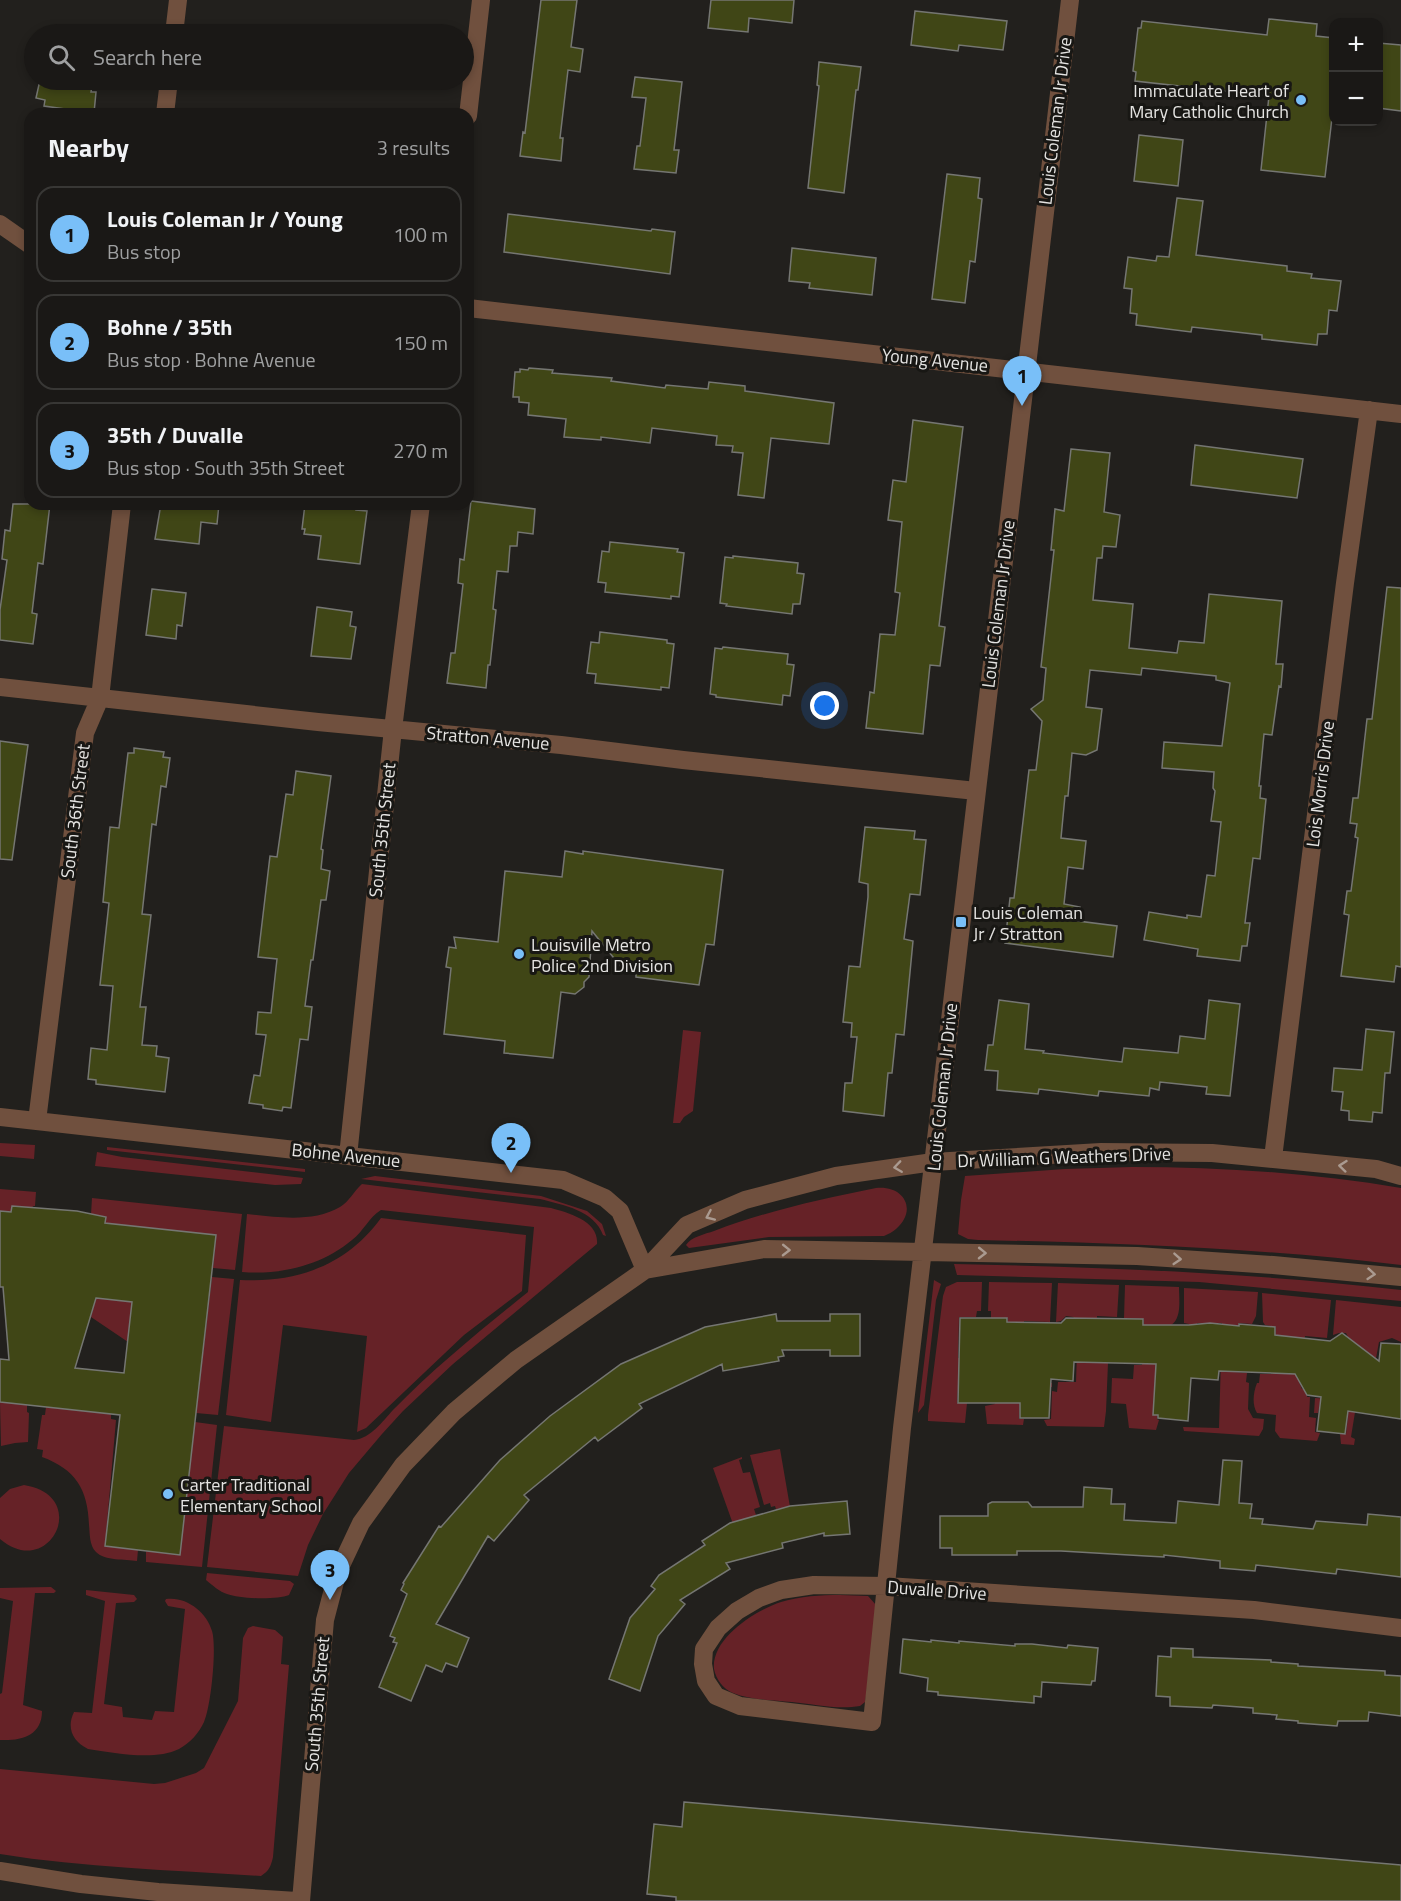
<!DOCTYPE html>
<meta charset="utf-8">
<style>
:root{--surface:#1a1816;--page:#23211f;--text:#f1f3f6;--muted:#9fa0a1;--line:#383735;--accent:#79bff8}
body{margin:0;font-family:"Titillium Web",sans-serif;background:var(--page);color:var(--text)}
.controls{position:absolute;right:18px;top:18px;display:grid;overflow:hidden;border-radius:12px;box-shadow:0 3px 9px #0003}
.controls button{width:54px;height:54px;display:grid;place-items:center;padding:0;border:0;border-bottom:2px solid var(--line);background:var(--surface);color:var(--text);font:30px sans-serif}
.you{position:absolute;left:825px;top:706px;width:21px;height:21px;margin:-15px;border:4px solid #fff;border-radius:50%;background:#1a73e8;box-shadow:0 0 0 9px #1a73e833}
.badge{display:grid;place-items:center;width:39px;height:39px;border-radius:50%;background:var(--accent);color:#111;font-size:20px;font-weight:700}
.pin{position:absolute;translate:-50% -50px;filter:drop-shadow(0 2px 3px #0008)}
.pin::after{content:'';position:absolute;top:32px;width:21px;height:18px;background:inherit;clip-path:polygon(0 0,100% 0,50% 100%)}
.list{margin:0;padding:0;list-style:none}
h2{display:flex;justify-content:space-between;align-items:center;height:78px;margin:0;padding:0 24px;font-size:26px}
h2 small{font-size:20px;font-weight:400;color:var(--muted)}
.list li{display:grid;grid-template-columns:39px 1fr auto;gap:18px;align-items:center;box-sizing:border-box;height:96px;margin:0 12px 12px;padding:0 12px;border:2px solid var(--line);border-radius:18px}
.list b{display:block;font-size:22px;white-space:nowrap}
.list p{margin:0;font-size:20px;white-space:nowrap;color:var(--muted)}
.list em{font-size:20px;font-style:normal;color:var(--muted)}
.icon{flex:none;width:33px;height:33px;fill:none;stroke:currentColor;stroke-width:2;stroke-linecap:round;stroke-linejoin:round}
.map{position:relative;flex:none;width:1401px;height:1901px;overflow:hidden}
.search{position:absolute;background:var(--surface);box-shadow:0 3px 9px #0003;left:24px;top:24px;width:450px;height:66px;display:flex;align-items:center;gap:15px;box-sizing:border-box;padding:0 21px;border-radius:33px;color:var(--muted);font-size:22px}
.panel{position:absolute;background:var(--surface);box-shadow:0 3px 9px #0003;left:24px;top:108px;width:450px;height:402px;border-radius:18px}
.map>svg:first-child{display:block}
.green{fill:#662227}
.building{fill:#404616;stroke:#757672;stroke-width:1.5;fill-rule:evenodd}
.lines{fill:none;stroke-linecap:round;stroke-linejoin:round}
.minor{stroke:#70503e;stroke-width:18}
.oneway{stroke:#aa9a90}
.poi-dot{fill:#79bff8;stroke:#181714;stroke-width:2}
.labels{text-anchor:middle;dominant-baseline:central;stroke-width:6;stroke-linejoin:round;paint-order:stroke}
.poi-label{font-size:18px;fill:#e5e4e2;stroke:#181714;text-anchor:start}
.street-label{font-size:18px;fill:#e5e4e2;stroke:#181714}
</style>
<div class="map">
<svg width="1401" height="1901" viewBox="0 0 1401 1901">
<rect width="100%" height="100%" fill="#22201d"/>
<!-- green -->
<path class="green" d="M683,1030l18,2 -8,79 -9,6 -4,6h-7z
M0,1143l35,2 -1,14 -34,-3z
M107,1147l198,22v3l-198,-22z
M97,1152l25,5 181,21 -2,6 -26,1 -180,-19z
M1132,1167c90,0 180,6 269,21v77c-141,-17 -281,-22 -423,-25l-10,-1 -10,-5 3,-34 4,-24 100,-7z
M375,1176l166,20 46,15 15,13 4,12 -3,-1c-9,-25 -40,-30 -63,-36l-179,-20z
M362,1184l189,24c18,5 48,13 46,36l-144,120 -50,47 -21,23 -33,39 -26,41 -15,31 -10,31 -91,-9 17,-141 130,14c17,-2 28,-18 39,-30 42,-43 89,-81 135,-118l6,-65 -153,-17c-12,7 -18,22 -29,30 -31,26 -72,35 -110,32l5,-58c29,3 66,9 93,-7 9,-5 14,-16 22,-23z
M876,1188c28,-3 42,22 20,41 -3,3 -8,5 -12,7l-115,1 -80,11 -3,-3c5,-8 19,-11 28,-14 53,-20 107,-32 162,-43z
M0,1189l36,3 -1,14h-2l-1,3 -20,-3 -1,6 -11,-1z
M92,1198l150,16 -7,56 -22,-2 3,-33 -111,-12 1,-6 -15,-2z
M381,1218l145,17 -4,56 -58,44 -98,93 -9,4 10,-96 -84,-11 -12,97 -45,-7 14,-135c57,3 107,-15 141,-62z
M954,1264c150,3 298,9 447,26v11l-202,-19 -242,-7z
M212,1277l22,2 -16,136 -22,-2z
M934,1280l7,4 -5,16 -12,105 -6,8z
M957,1282h25l-1,29h-4l-1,6h-17l-1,41h2l-3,45h10l-2,20 -37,-2v-6l15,-119 3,-9z
M989,1282l63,1 -2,39 -26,-1 -1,47 15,14 14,1v4l-32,1 -1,31h5l-1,6 -36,-1 -2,-18 10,-2 2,-30 11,-36v-20h-17v-7h-3z
M1058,1283l61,2 -2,32 -20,-1 -1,47h12l-2,48 -2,16 -57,-1 -3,-6 7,-1 1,-28 5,1 1,-10h18l2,-60 -5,-5 -7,-1 -5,5 -5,1z
M1125,1285l54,2c0,13 3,31 -8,38v3h-14l-2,50 13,1 -10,10 -1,30 2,1 -3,10 -27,-2 -3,-24 -15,-1 1,-25 21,1 1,-14h8l2,-46 -20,-1z
M1184,1288l74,4 -2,24 -4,8 -13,-1 -3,7 -2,42 13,1 -1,9 3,1 -1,26 5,9 11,1 -1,10 -4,7 -75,-5 -1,-4 36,1 3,-105h-25v7h-8v-6l-5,-1z
M1262,1293l69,7 -4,38 -22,-2 -6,46 3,7h6l-1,8h3l-1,20 7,1 -1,14 5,1 -3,8 -37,-3 -5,-7 1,-16 -19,-2c-5,-8 -4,-20 0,-30h2l1,-9h13l3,-47 -11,-2 -2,-3z
M96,1298l37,3 -5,41 -37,-25z
M1336,1300l65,7v35l-9,-4 -13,4 -12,65 -11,-1 -5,31 4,2 -1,6 -13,-1 -1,-10h6l3,-27 -29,-4 -2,10h-4l1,-15 29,2 6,-59 -4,-8h-7l-6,2z
M0,1402l27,3v7l2,1 -1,29 -13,1 -14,3z
M46,1407l65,7v5l5,1 -11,126 33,4 -1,11c-12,-2 -32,0 -41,-9 -7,-7 -6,-19 -7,-27 -1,-36 -14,-56 -47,-68l1,-7 -6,-1 5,-34h3z
M195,1422l22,3 -15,142 -56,-5v-11l34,3z
M780,1449l10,58 -14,2 -1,-3 -4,1 -1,-4 -6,2 -14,-50z
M742,1457v2l-3,1 4,13 7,-1 10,35 -6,2 2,6 -23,9 -20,-56z
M24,1485c68,11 25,96 -24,54v-41l10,-9z
M207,1573l83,8 4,3 -5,11c-12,5 -49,4 -62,-1 -7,-2 -15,-9 -21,-14z
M51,1587l5,4 -2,2h-19l-12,112 19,6c0,25 -21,30 -42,29v-46l2,-1 11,-92 -13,-3v-10z
M86,1590l48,5 3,4 -3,3 -18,1 -12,101 18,3 1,10 29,3 3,-9 19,1 11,-103 -17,-3 -3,-5 1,-2c20,-3 41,13 46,32 5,16 -1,76 -8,91 -5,11 -14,21 -25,27 -24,12 -65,4 -91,0 -15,-7 -22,-21 -14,-37l18,1 13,-112 -19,-6z
M840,1595l28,1 8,9 -10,91 -1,6 -5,4c-22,4 -47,-2 -68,-4 -19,-2 -42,-2 -59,-9 -10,-4 -17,-14 -19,-24 -3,-31 42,-59 67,-67 20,-6 39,-7 59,-7z
M253,1626l22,4 8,7 -2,27 8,1 -16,192c-2,9 -4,14 -12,19 -87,-6 -175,-8 -261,-22v-85l154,15 11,-1 31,-10 8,-5 34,-67 5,-63 5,-10z"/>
<!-- building -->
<path class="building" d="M541,0h36l-6,47 12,2 -3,23 -12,-2 -8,68h3l-2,23 -41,-5 3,-24 2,1z
M711,0h83l-2,23 -43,-5 -1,14 -40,-4z
M915,11l92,10 -4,29 -44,-5 -1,6 -47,-6z
M1269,19l48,5 -1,12 18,2v63l-9,76 -64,-7 8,-74 -134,-15 1,-9 -3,-1 5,-43h3l1,-7 125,14z
M1378,43l23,2v66l-23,-3z
M819,62l42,5 -3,23h-2l-12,103 -36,-5 11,-102 -2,-1z
M635,77l47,5 -8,68h5l-3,23 -42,-4 3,-23h3l6,-48 -14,-1z
M40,80h53l-2,12h5l-2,21 -50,-7 1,-6 -9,-2z
M1139,135l44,5 -5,46 -44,-5z
M947,174l33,4 -2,20 4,1 -7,63 -5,-1 -5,42 -33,-4z
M1177,198l26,3 -7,54 91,11v5l25,3 -1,4 30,3 -4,30 -8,-1 -2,24h-9l-1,11 -55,-6v-4l-70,-8 -1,5 -55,-7 1,-11 -7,-1 2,-24 -8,-1 4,-31 28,4 1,-5 12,1z
M508,214l143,17 1,-2 23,3 -5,42 -166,-22z
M792,248l84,10 -4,37 -63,-7 1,-5 -21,-2z
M529,368l24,2 -1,3 60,5 -1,3 54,7 1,-3 42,4 1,-7 36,4v5l89,12 -5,41 -58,-6 -7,60 -26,-3 5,-42 -11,-1 1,-6 -17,-1 1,-9 -65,-8 -2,15 -49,-6v3l-37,-3 2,-18 -38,-4 1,-12 -10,-1v-5h-6l2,-25h5v-3l8,1z
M913,420l50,7 -24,199 6,1 -5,39 -10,-1 -7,69 -57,-6 4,-36 4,1 6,-59 15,1 5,-42 -5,-1 7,-70 -14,-2 5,-40 13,2z
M1195,445l108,14 -6,39 -106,-13z
M1071,449l39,4 -6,59 16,3 -4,32 -13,-1 -1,12h-5l-4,42 40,4 -4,44 48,5 2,-12 25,2 5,-49 73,7 -6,63h7l-2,23 -2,-1 -7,49 -8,-1 -5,52h2l-1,12 6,1 -6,60 -7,-1 -8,65h5l-3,23h-5l-2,15 -43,-5 1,-7 -54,-9 5,-28 38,6v-3l14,2 6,-42 8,1 6,-54 -10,-1 4,-30 -2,-3 1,-16 -52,-4 2,-26 58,4 8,-63 -14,-3v-4l-74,-8 -1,7 -51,-5 -4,37 16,2 -5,41 -11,5 -14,-2 -4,43h-3l-4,42 25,3 -3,28 -15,-2 -4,37 16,3 -2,14 39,5 -4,31 -108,-14 5,-45h4l15,-128h7l6,-49 -11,-12 12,-9 3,-32 -5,-1 13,-117h-3l4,-41 9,2z
M471,501l64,8 -2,25 -15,-2 -1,14h-7l-2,26 -11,-1 -4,38 3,1 -6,55h-2l-2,23 -39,-5 4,-30h4l8,-69 -5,-1 2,-24 4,1z
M13,504h37l-7,60 -5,-1 -6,50 5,1 -4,30 -33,-4v-30l7,-50 -5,-1 3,-29 5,1z
M161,504h58l-2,20 -16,-2 -2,22 -44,-5z
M305,504h52l-1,6 11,1 -7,53 -42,-5 3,-23 -17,-2 1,-5h-3z
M610,542l68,7 -1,3 7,1 -5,44 -8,-1v3l-66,-7 1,-9 -8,-1 4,-31 7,1z
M733,556l65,7 -1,10 7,1 -4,30h-7l-1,10 -66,-8 1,-2 -7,-1 5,-46 8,1z
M1387,587l14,1v379l-5,-1 -2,16 -53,-6 8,-61 -5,-1 3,-23h4l7,-53 -3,-1 2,-13 -7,-1 3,-25h5l9,-79h5z
M152,589l34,4 -4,33 -5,-1 -1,14 -30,-4z
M317,607l35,5 -2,14 6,1 -5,32 -40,-3z
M600,632l67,8v3l7,1 -5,44 -8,-1v3l-66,-7 1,-9 -9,-1 4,-31 8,1z
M723,647l65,7 -1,10 7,1 -4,31 -7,-1 -1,10 -66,-8v-2l-6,-1 5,-46 7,1z
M0,741l28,4 -16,115 -12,-1z
M134,748l30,4 -1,5 7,1 -4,29 -5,-1 -5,39 -4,-1 -10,90 9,1 -11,92h6l-4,38 15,1 -1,10 13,2 -4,34 -69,-8v-4l-8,-1 3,-31 16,2 6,-64 -13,-1 9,-82 -6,-1 7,-75 9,1 9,-75h6z
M296,771l35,5 -10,73 2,1 -2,19 9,2 -4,29h-5l-8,60h-2l-6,46 7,1 -4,33 -8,-1 -9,69 -8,-1 -1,4 -19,-3v-3l-14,-2 5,-28 6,1 6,-41 -10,-1 2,-22 13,1 6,-54 -19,-2 12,-101 7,1 9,-63 7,1z
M865,827l50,4 -1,8 12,1 -6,55 -10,-1 -6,45 9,2 -9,94 -8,-1 -4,39h-4l-4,43 -41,-5 2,-28h7l5,-46h-6l1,-14 -9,-1 6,-56 11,1 8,-70v-13l-9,-2z
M565,851l18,3v-3l140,19 -9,75 -8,-1 -7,41 -63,-8v-7l-14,-2 -30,-37 -3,46 -5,5v5l-9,7 -14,-2 -8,66 -49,-5 1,-12 -61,-7 7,-66 -5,-1 3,-20 7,1 -2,-11 44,5 7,-71 57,6z
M999,1000l30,4 -4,45 19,2 -1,2 79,9 2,-14 54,5 2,-17 25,3 4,-39 31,4 -10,92 -24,-2 1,-7 -47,-5 -1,8 -9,-2 -1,8 -50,-5 -1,5 -59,-7 -1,5 -41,-4 1,-19 -13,-1 3,-25h5z
M1366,1029l28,3 -4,41h-5l-3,40 -9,-1 -1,10 -23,-2v-9l-8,-1 2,-18 -11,-1 2,-23 28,2z
M12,1206l65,5 29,6 -1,6 111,12 -36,320 -75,-9 15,-131 -120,-13v-43l9,1 -6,-73h-3v-76l11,1zM96,1298l36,4 -8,71 -49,-5z
M776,1314l1,7h53v-7h30v42h-30v-6h-48l2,6 -6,1 1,4 -56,10 -1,-7 -83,40 3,4 -44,33 -3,-4 -71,58 5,5 -35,41 -6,-5 -52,88 33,14 -12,29 -11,-4 -4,9 -16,-7 -15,36 -32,-14 18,-44 -4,-1 2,-4 -5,-2 17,-42 -6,-4 3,-6 -1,-1 36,-57 2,1 59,-67 50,-44 71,-52 84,-37z
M960,1318h47v4l54,1 5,-5 77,1v6h46l21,-2 29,3v-2l36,3v8l55,6 12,-8 37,28 2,-18 20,1v75l-53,-8 -3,23 -28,-3 4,-34 -14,-2 -12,-21 -76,-3 -1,9 -27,-2 -3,43 -30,-3v-3h-5l3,-51 -82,-2 -1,19 -22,-2 -2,39h-29v-15h-62z
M1223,1460l19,1 -3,42 13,1 -2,14 13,1 -1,5 51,5 3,-8 51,4 1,-11 33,3v60l-64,-8 -1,5 -80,-9 -1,6 -35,-3v-7l-56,-6v2l-18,-1 -85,-5h-44v4h-65v-7h-12v-32h48v-12l4,-2h36l4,5h51l1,-20 28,2 -1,15h14l-1,16 52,3 2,-22 41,4z
M847,1501l3,33 -26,2v-3l-42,10 1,5 -57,15 4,6 -50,31 5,4 -27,32 -18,55 -31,-12 21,-61 25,-29 -4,-3 8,-11 46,-30 -3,-4 28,-18 46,-13 14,-4z
M903,1639l28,3v-2l28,3v-2l56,5v-2h17l35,4 1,-3 30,3 -3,33h-3l-1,4 -49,-3 -1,15 -7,-1v7l-96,-8v-3l-11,-1 1,-13 -28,-5z
M1171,1648l22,1v8l78,3v2l27,2v2l87,5v4l16,1v40l-32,-4 -1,9h-30l-1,5 -39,-3v-2l-22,-2 1,-4 -24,-2v-5l-40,-3 -1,3 -42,-2v-9l-14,-1 2,-40 13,1z
M684,1802l717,63v36h-725v-4l-29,-3 7,-70 28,3z"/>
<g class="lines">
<!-- minor -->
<path class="minor" d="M1070,0l-168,1428 -30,294 -132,-16 -24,-10 -10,-15 -3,-17 1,-15 14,-21 19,-17 22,-13 22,-8 33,-5 73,1 367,24 147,18
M174,34l4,-34
M165,114l4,-34
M468,116l13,-116
M0,224l30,21
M468,308l933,106
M0,687l318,35 243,23 122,15 293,31
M0,1117l563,63 42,18 15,13 25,59
M37,1121l48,-388 15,-35 22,-194
M348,1156l45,-427 28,-225
M1273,1158l72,-575 24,-173
M645,1270l119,-21 373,7 136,9 128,12
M0,1871l81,13 77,8 139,9
M301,1901l24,-281 12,-46 24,-51 42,-58 51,-53 62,-52 129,-90 42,-45 58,-25 91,-24 97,-14 168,-10 111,1 164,16 25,7"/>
</g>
<!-- one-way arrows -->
<defs><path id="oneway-chevron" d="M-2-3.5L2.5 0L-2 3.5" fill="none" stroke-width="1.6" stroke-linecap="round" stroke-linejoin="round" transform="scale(1.5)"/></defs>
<g class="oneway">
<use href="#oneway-chevron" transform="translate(1343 1166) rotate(-174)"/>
<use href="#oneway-chevron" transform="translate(898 1167) rotate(172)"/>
<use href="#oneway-chevron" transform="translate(710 1216) rotate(156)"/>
<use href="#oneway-chevron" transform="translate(786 1250) rotate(1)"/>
<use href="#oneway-chevron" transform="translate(982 1253) rotate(1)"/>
<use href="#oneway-chevron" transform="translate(1177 1259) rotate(4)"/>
<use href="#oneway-chevron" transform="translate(1371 1274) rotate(5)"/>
</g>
<!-- markers -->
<g class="poi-dot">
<circle cx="1301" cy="100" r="6"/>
<rect x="955" y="916" width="12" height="12" rx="3"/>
<circle cx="519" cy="954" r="6"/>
<circle cx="168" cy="1494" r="6"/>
</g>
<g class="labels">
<!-- poi labels -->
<g class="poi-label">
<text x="1289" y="90" text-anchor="end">Immaculate Heart of<tspan x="1289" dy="21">Mary Catholic Church</tspan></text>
<text x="973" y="912">Louis Coleman<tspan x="973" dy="21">Jr / Stratton</tspan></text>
<text x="531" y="944">Louisville Metro<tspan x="531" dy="21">Police 2nd Division</tspan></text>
<text x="180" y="1484">Carter Traditional<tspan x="180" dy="21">Elementary School</tspan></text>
</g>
<!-- street labels -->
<g class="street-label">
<text transform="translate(1055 121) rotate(-83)">Louis Coleman Jr Drive</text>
<text transform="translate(935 360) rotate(6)">Young Avenue</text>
<text transform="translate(998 604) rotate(-83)">Louis Coleman Jr Drive</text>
<text transform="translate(488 738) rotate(5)">Stratton Avenue</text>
<text transform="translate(1320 784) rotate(-83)">Lois Morris Drive</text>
<text transform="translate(75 811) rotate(-83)">South 36th Street</text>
<text transform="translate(382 830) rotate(-84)">South 35th Street</text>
<text transform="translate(942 1087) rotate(-84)">Louis Coleman Jr Drive</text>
<text transform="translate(346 1155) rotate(6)">Bohne Avenue</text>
<text transform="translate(1064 1157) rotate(-2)">Dr William G Weathers Drive</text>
<text transform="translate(937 1590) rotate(4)">Duvalle Drive</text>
<text transform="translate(317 1704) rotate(-85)">South 35th Street</text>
</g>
</g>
</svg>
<div class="controls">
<button>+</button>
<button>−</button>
</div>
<div class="you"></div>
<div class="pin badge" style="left:1022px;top:406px">1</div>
<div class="pin badge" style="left:511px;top:1173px">2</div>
<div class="pin badge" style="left:330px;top:1600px">3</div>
<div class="search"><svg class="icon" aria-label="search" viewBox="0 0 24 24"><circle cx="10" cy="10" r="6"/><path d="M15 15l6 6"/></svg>Search here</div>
<section class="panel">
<h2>Nearby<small>3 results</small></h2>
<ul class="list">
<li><span class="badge">1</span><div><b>Louis Coleman Jr / Young</b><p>Bus stop</p></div><em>100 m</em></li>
<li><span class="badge">2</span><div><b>Bohne / 35th</b><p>Bus stop · Bohne Avenue</p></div><em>150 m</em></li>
<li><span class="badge">3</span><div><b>35th / Duvalle</b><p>Bus stop · South 35th Street</p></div><em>270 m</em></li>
</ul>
</section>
</div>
